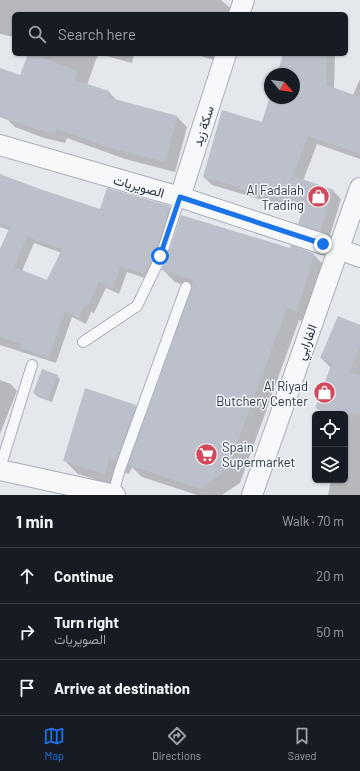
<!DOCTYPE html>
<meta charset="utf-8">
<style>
:root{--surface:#171b24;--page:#242831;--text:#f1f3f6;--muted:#9ea1a6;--line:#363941;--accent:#1a73e8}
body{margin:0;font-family:Barlow,Vazirmatn,sans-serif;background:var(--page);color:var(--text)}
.controls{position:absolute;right:12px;bottom:12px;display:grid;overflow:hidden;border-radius:6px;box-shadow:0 1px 3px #0004}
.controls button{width:36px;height:36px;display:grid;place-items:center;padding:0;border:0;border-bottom:1px solid var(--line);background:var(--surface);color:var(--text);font:20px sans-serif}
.compass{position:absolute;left:264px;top:68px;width:36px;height:36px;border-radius:50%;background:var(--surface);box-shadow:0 1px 3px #0004;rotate:119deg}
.stop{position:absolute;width:12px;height:12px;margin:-9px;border:3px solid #1a73e8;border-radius:50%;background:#fff}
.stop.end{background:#1a73e8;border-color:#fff;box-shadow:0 1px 4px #0008}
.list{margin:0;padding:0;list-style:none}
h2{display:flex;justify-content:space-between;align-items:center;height:52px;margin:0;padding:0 16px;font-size:17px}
h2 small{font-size:13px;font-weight:400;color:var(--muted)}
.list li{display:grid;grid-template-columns:26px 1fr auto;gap:12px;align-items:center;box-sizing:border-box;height:56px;padding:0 16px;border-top:1px solid var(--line)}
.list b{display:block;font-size:15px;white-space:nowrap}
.list p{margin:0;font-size:13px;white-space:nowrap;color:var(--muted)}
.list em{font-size:13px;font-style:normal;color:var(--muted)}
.icon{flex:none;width:22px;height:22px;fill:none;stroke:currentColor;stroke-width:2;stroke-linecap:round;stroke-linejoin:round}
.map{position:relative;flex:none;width:360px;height:495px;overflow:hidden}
.search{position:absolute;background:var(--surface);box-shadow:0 1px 3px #0004;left:12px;right:12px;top:12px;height:44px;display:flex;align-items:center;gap:10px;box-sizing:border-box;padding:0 14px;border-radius:6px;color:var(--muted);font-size:15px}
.sheet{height:220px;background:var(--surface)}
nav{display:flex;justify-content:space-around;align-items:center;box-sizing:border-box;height:56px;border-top:1px solid var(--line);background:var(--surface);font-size:11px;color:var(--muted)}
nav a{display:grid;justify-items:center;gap:2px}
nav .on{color:var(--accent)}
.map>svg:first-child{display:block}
.shadow{fill:#0003;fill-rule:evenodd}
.building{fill:#bbc0ca;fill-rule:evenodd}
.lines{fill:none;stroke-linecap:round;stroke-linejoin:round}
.lane-casing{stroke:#a9aeb7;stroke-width:12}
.street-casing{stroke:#a9aeb7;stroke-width:22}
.lane{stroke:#f7f8fa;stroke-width:10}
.street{stroke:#f7f8fa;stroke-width:20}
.route{stroke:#1a73e8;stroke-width:5}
.labels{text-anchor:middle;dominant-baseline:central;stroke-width:3;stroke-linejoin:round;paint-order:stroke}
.street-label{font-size:13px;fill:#2b3445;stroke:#f4f6f9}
.poi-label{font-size:13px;fill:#2b3445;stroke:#f4f6f9;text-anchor:end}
</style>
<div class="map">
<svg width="360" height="495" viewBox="0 0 360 495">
<rect width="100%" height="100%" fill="#e4e7ec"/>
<!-- shadow -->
<path class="shadow" d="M0,0h221l9,8 -2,6h-214v23l-14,-3z
M29,54h69l-11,31 22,7 8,9 60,16 10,10 -12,45 -50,-13 -58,-21 -2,5 -21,-5 -29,-11 -7,-7 -8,-3v-48l21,7z
M99,54h35l-2,9z
M194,54h21l-1,6z
M284,54h49l2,2 -1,33 19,6 7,-16v80l-43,-15 -14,37 30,10 8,8 -12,40 -22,-7 -8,-9 4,-11 -91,-27 -8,-8 58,-53 8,-26h24v-24h-16z
M0,175l37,14 64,21 68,-3 7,7 -25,66 -24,-8 -8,22 -13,-6 -12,25 -3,-1 -5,12 -14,-7 -16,46 -56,-18v-94l9,-21 -9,-3zM34,243l28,10 -15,28 -25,-10z
M291,249l22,5 12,12 -16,56 -10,-2 -59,163 -18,12h-25l-55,-18 -10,-10 -3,7 -6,-2 -5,15 -40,-13 -14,-14 22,-70 50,16 11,11 46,-129 -18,-6 -12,-12z
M360,326v169h-32l3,-15h14v-47l1,-6 -1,-1v-12h-22l-7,-7 15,-39 -10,-10z
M57,376l3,3 -8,23 -14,-5 -4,-4z
M0,380l11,4 6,7 -17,43z"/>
<!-- building -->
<path class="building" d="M28,54h4l46,17 -3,9 34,11 -2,6 71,19 -13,46 -51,-13 -57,-20 -2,5 -22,-6 -33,-12v-48l20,7z
M283,54h44l-1,31 34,12v57l-52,-18 -15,40 41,14 -14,41 -22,-7 6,-18 -65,-17v-2l-36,-10 19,-67 40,12 8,-26v2h24v-24h-17z
M0,174l37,14 63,21 7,-21 63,18 -15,48 -6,12h-2l-3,8 -23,-8 -9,22 -13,-6 -11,25 -4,-1 -5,12 -14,-7 -16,46 -29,-9 2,-4 -22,-7v-88l10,-22 -10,-4zM27,237l35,12 -15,31 -33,-13z
M181,215l109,33 1,-3 22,8 1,2 -17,56 -10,-3 -60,162 -26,19 -73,-24 66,-185 -33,-10 6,-12z
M338,316l22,9v22l-11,25 11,3v39h-31l-14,-6 17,-45 -12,-5z
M42,369l16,6 -10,24 -15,-6z
M85,388l51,17 -20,56 -7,-2 -4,15 -42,-13z"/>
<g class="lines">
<defs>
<path id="lane" d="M83,342l54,-36 24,-50 19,-59
M0,468l32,-103
M113,494l7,-25 66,-182"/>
<path id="street" d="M239,14l5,-14
M0,145l180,52 143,47
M180,197l46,-143
M339,249l21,8
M0,470l115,25
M252,495l108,-307"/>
</defs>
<!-- lane casing -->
<use href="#lane" class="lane-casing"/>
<!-- street casing -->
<use href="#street" class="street-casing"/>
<!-- lane -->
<use href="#lane" class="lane"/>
<!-- street -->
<use href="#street" class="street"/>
</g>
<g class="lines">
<!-- route -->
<path class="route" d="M160,256l20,-59 143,47"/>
</g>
<!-- icons -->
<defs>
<symbol id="shop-disc" viewBox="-11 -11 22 22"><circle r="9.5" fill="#d1495b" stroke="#f4f6f9"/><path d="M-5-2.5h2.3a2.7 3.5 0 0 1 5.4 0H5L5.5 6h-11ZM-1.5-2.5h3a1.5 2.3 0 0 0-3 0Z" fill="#fff"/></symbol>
<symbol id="supermarket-disc" viewBox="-11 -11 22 22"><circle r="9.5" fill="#d1495b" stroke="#f4f6f9"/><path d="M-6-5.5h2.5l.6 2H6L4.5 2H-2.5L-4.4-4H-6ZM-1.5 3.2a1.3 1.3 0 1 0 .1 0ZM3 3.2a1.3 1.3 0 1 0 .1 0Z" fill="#fff"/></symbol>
</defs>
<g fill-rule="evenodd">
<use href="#shop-disc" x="306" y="184" width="25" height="25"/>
<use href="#shop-disc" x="312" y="380" width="25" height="25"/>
<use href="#supermarket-disc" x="194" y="442" width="25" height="25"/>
</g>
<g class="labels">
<!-- street labels -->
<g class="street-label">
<text transform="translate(203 126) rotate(-72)">سكة زيد</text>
<text transform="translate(139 186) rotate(16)">الصويريات</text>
<text transform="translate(306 342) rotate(-70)">الفارابي</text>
</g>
<!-- poi labels -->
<g class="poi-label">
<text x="304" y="190">Al Fadalah<tspan x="304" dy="15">Trading</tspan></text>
<text x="308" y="386">Al Riyad<tspan x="308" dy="15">Butchery Center</tspan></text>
<text x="222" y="447" text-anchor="start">Spain<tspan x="222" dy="15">Supermarket</tspan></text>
</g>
</g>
</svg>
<div class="controls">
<button><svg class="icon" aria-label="locate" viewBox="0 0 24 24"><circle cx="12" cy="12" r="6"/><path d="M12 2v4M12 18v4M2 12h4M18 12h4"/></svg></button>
<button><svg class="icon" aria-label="layers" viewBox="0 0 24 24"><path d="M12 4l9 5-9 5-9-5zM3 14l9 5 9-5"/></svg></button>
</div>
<svg class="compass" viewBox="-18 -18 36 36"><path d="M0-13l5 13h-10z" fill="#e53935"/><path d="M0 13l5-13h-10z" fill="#9ea1a6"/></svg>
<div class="stop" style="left:160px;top:256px"></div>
<div class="stop end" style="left:323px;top:244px"></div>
<div class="search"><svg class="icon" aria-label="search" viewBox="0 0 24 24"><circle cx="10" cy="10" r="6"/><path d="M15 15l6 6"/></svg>Search here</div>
</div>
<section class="sheet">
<h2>1 min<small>Walk · 70 m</small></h2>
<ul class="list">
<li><svg class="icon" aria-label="ahead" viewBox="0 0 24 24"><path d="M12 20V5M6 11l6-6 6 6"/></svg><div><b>Continue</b></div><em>20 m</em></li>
<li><svg class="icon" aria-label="right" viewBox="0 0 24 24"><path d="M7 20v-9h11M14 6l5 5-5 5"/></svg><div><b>Turn right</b><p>الصويريات</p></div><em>50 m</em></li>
<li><svg class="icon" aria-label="arrive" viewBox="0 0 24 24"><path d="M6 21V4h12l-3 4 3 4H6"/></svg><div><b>Arrive at destination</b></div></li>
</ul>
</section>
<nav>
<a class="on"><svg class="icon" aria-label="map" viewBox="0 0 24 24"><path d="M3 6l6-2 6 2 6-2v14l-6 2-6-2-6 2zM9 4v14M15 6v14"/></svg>Map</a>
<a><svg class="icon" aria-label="directions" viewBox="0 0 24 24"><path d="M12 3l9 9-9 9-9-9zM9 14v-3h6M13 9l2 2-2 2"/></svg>Directions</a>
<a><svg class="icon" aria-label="saved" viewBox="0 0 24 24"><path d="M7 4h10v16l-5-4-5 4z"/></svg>Saved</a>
</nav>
